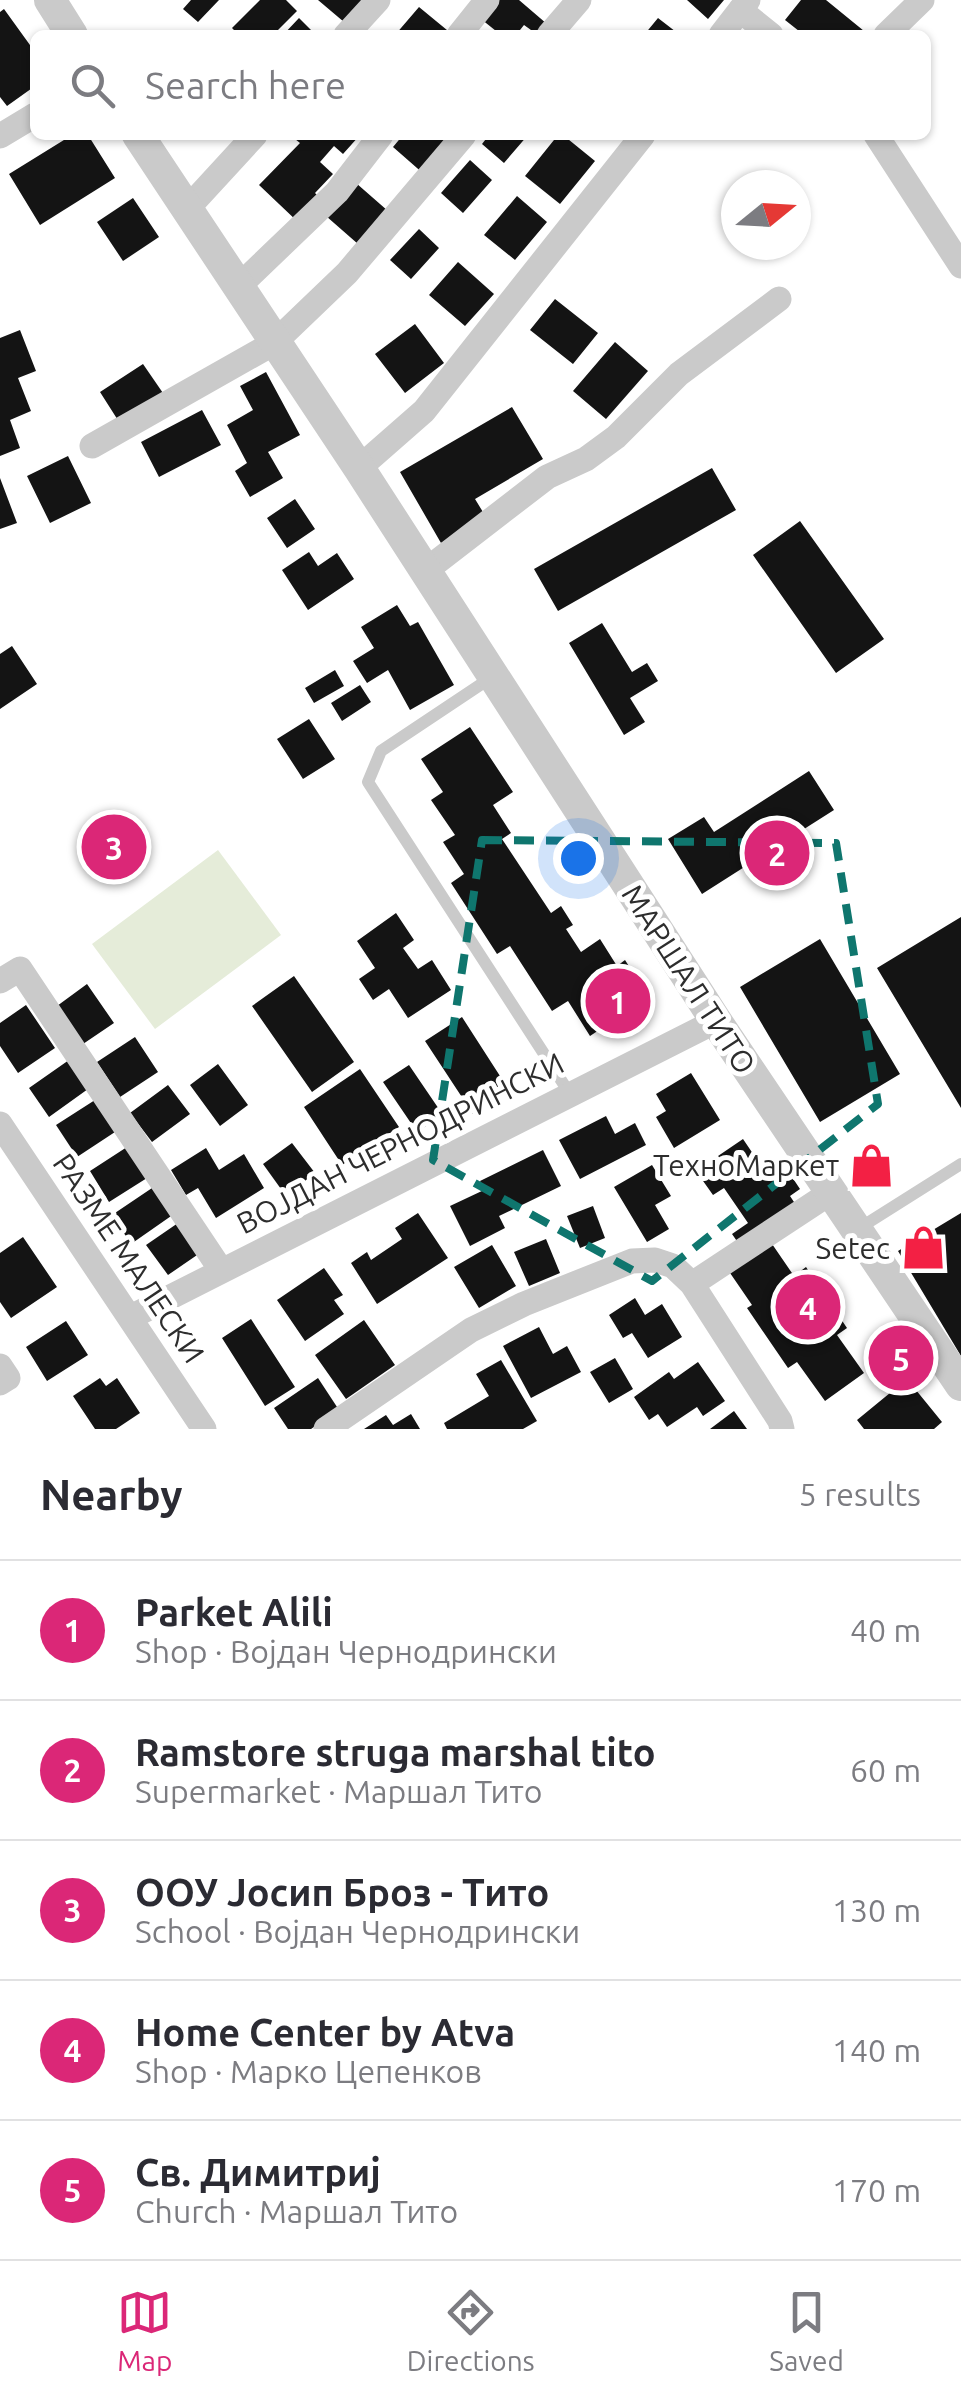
<!DOCTYPE html>
<meta charset="utf-8">
<style>
:root{--surface:#fff;--page:#f7f7f7;--text:#2b2b33;--muted:#7c7c81;--line:#e1e1e2;--accent:#db2777}
body{margin:0;font-family:Ubuntu,sans-serif;background:var(--page);color:var(--text)}
.compass{position:absolute;left:721px;top:170px;width:90px;height:90px;border-radius:50%;background:var(--surface);box-shadow:0 2px 8px #0004;rotate:72deg}
.you{position:absolute;left:578px;top:858px;width:35px;height:35px;margin:-25px;border:8px solid #fff;border-radius:50%;background:#1a73e8;box-shadow:0 0 0 15px #1a73e833}
.badge{display:grid;place-items:center;width:65px;height:65px;border-radius:50%;background:var(--accent);color:#fff;font-size:32px;font-weight:700}
.pin{position:absolute;translate:-50% -50%;border:5px solid #fff;box-shadow:0 2px 10px #0006}
.list{margin:0;padding:0;list-style:none}
h2{display:flex;justify-content:space-between;align-items:center;height:130px;margin:0;padding:0 40px;font-size:42px}
h2 small{font-size:32px;font-weight:400;color:var(--muted)}
.list li{display:grid;grid-template-columns:65px 1fr auto;gap:30px;align-items:center;box-sizing:border-box;height:140px;padding:0 40px;border-top:2px solid var(--line)}
.list b{display:block;font-size:38px;white-space:nowrap}
.list p{margin:0;font-size:32px;white-space:nowrap;color:var(--muted)}
.list em{font-size:32px;font-style:normal;color:var(--muted)}
.icon{flex:none;width:55px;height:55px;fill:none;stroke:currentColor;stroke-width:2;stroke-linecap:round;stroke-linejoin:round}
.map{position:relative;flex:none;width:961px;height:1429px;overflow:hidden}
.search{position:absolute;background:var(--surface);box-shadow:0 2px 8px #0004;left:30px;right:30px;top:30px;height:110px;display:flex;align-items:center;gap:25px;box-sizing:border-box;padding:0 35px;border-radius:15px;color:var(--muted);font-size:38px}
.sheet{height:830px;background:var(--surface)}
nav{display:flex;justify-content:space-around;align-items:center;box-sizing:border-box;height:140px;border-top:2px solid var(--line);background:var(--surface);font-size:28px;color:var(--muted)}
nav a{display:grid;justify-items:center;gap:5px}
nav .on{color:var(--accent)}
.map>svg:first-child{display:block}
.green{fill:#e5ecd9}
.building{fill:#141414}
.lines{fill:none;stroke-linecap:round;stroke-linejoin:round}
.service{stroke:#cacaca;stroke-width:12}
.minor{stroke:#cacaca;stroke-width:25}
.tertiary{stroke:#cacaca;stroke-width:32}
.marked{fill:none;stroke:#0f766e;stroke-width:8;stroke-dasharray:20 12;stroke-linejoin:round}
.labels{text-anchor:middle;dominant-baseline:central;stroke-width:10;stroke-linejoin:round;paint-order:stroke}
.street-label{font-size:30px;fill:#2d2d2d;stroke:#fff}
.poi-label{font-size:30px;fill:#2d2d2d;stroke:#fff;text-anchor:end}
</style>
<div class="map">
<svg width="961" height="1429" viewBox="0 0 961 1429">
<rect width="100%" height="100%" fill="#fff"/>
<!-- green -->
<path class="green" d="M218,850l63,85 -126,94 -63,-85z"/>
<!-- building -->
<path class="building" d="M191,0h28l-21,22 -15,-13z
M260,0h26l11,11 -24,24h-34l-7,-7z
M318,0h45l-19,22z
M497,0h22l28,24 -9,11 -14,-10 -8,10h-15l-20,-16z
M687,0h37l-16,19z
M801,0h25l38,31 -3,4h-57l-19,-15z
M419,7l34,28h-58z
M4,9l31,43v34l-28,20 -7,-9v-85z
M299,18l17,17h-33z
M658,18l22,17h-36z
M72,135h16l27,43 -75,47 -31,-51z
M290,135h70l-17,19 -9,-8 -14,16 13,12 -18,19 7,7 -23,23 -40,-38 41,-42z
M403,135h39l10,9 -27,31 -32,-28z
M489,135h39l-24,28 -22,-19z
M558,135h5l32,26 -35,43 -35,-28z
M470,160l22,20 -29,33 -22,-20z
M356,183l32,28 -30,33 -32,-28z
M517,196l30,26 -32,38 -31,-25z
M133,198l26,39 -36,24 -26,-39z
M419,229l20,19 -28,31 -21,-19z
M458,262l36,32 -29,32 -36,-31z
M555,299l43,34 -25,31 -43,-34z
M415,324l29,39 -39,30 -30,-39z
M20,330l16,41 -18,7 13,33 -21,9 10,28 -20,8v-118z
M615,342l33,29 -42,48 -33,-28z
M143,364l22,32 -44,29 -21,-33z
M266,372l34,63 -32,17 15,26 -33,19 -15,-26 12,-8 -20,-38 26,-15 -13,-24z
M512,407l31,52 -68,40 11,18 -45,26 -41,-71z
M202,410l19,35 -62,32 -18,-35z
M68,456l23,47 -41,20 -23,-47z
M712,468l24,42 -178,101 -24,-42z
M0,478l17,45 -17,6z
M295,499l20,30 -28,19 -20,-30z
M800,521l84,118 -48,34 -83,-118z
M309,552l9,14 19,-13 17,26 -46,31 -26,-40z
M397,605l13,21 8,-4 36,63 -44,25 -22,-40 -21,13 -14,-22 21,-13 -13,-21z
M602,623l30,49 15,-9 11,18 -28,17 15,24 -21,13 -55,-92z
M12,646l25,38 -37,25v-55z
M335,670l9,16 -30,17 -9,-15z
M360,685l11,17 -29,19 -11,-18z
M309,719l26,40 -32,20 -26,-40z
M470,727l43,65 -20,13 18,28 -9,6 49,74 10,-7 12,19 -7,4 15,23 19,-13 17,27 8,-6 14,22 -10,7 15,24 -30,20 -6,-9 -18,12 -22,-35 -16,10 -42,-65 -13,8 -46,-71 13,-9 -21,-32 12,-7 -24,-35 12,-8 -22,-33z
M809,771l25,39 -132,84 -34,-55 36,-22 10,15z
M396,913l18,27 -11,8 15,21 14,-9 19,30 -43,28 -19,-29 -16,11 -14,-21 16,-11 -18,-27z
M961,917v191l-84,-140z
M820,939l80,135 -80,48 -80,-135z
M294,976l60,86 -42,30 -60,-86z
M87,984l27,39 -31,21 -26,-38z
M26,1005l29,43 -37,25 -18,-27v-23z
M462,1017l47,73 -36,24 -48,-73z
M135,1037l23,35 -38,25 -23,-35z
M69,1060l19,29 -39,28 -20,-29z
M218,1064l30,41 -28,21 -30,-41z
M409,1065l34,50 -26,17 -34,-50z
M360,1069l39,58 -57,38 -38,-58z
M691,1073l29,47 -46,28 -18,-31 10,-6 -10,-17z
M168,1085l22,29 -38,28 -22,-29z
M95,1100l20,32 -38,25 -21,-32z
M606,1116l9,18 20,-11 11,22 -66,34 -21,-39z
M743,1139l25,37 16,-11 16,24 -10,7 8,12 -57,39 -9,-13 16,-11 -24,-35 -11,7 -17,-24z
M292,1143l23,30 -29,23 -23,-32z
M127,1147l20,31 -38,24 -19,-31z
M206,1148l13,22 25,-16 20,34 -48,30 -18,-30 -12,7 -15,-25z
M543,1150l18,36 -62,30 6,12 -35,18 -20,-40 34,-16 -4,-9z
M652,1165l19,31 -16,9 14,24 -22,13 -33,-55z
M155,1186l19,28 -43,30 -19,-29z
M593,1206l12,32 -25,10 -13,-32z
M418,1213l30,45 -71,46 -26,-41 16,-11 4,8 31,-21 -7,-11z
M961,1213v143l-63,-105z
M178,1223l22,30 -32,22 -22,-30z
M23,1237l34,50 -46,31 -11,-16v-49z
M546,1239l14,34 -31,13 -15,-34z
M770,1241l24,35 12,-9 41,61 -10,7 27,38 -39,28 -28,-39 -9,6 -41,-60 5,-3 -24,-35z
M492,1245l24,41 -37,22 -25,-41z
M324,1268l19,27 -9,5 10,14 -39,27 -28,-41z
M635,1298l10,17 17,-11 20,33 -34,21 -16,-25 -9,5 -14,-23z
M251,1319l44,68 -30,19 -43,-68z
M364,1320l31,45 -49,34 -31,-44z
M66,1321l22,34 -41,26 -21,-34z
M539,1327l14,27 14,-8 14,26 -50,26 -28,-52z
M899,1342l17,22 -12,10 -17,-22z
M615,1358l18,31 -24,14 -19,-31z
M501,1360l36,61 -14,8h-76l-3,-6 45,-27 -13,-22z
M698,1362l27,39 -22,15 -6,-9 -30,20 -9,-13 -9,6 -15,-23 35,-25 5,7z
M100,1378l6,8 11,-8 23,35 -24,16h-21l-22,-33z
M318,1378l21,32 -28,19h-23l-14,-21z
M907,1379l35,43 -8,7h-70l-7,-9z
M734,1411l13,18h-37z
M411,1414l9,15h-56l22,-14 7,10z"/>
<g class="lines">
<!-- service -->
<path class="service" d="M492,677l-111,74 -13,31 202,312
M858,1229l103,-65"/>
<!-- minor -->
<path class="minor" d="M740,10l31,25
M346,35l32,-35
M459,35l28,-35
M549,35l30,-35
M721,35l27,-35
M886,35l36,-35
M876,135l85,131
M0,136l35,-21
M187,209l68,-74
M238,287l99,-95 44,-57
M92,446l182,-103 73,-70 117,-138
M359,468l65,-57 219,-276
M425,571l122,-94 39,-18 30,-22 63,-63 100,-75
M0,981l20,-12 201,301
M0,1124l204,305
M692,1284l88,137 2,8
M131,1317l585,-296
M0,1366l8,12 -8,5
M326,1429l145,-99 53,-26 108,-43 23,-1 18,6 19,18 138,-91"/>
<!-- tertiary -->
<path class="tertiary" d="M50,0l22,35
M138,135l221,333 357,553 245,364"/>
</g>
<!-- marked area -->
<path class="marked" d="M482,840l354,3 42,261 -226,177 -219,-121z"/>
<!-- icons -->
<defs>
<symbol id="shop-bare" viewBox="-9 -9 18 18"><path d="M-5-2.5h2.3a2.7 3.5 0 0 1 5.4 0H5L5.5 6h-11ZM-1.5-2.5h3a1.5 2.3 0 0 0-3 0Z" fill="#f32044" stroke="#fff" stroke-width="2.5" paint-order="stroke"/></symbol>
</defs>
<g fill-rule="evenodd">
<use href="#shop-bare" x="840" y="1134" width="63" height="63"/>
<use href="#shop-bare" x="892" y="1216" width="63" height="63"/>
</g>
<g class="labels">
<!-- street labels -->
<g class="street-label">
<text transform="translate(689 979) rotate(57)">МАРШАЛ ТИТО</text>
<text transform="translate(400 1143) rotate(-27)">ВОЈДАН ЧЕРНОДРИНСКИ</text>
<text transform="translate(129 1258) rotate(56)">РАЗМЕ МАЛЕСКИ</text>
</g>
<!-- poi labels -->
<g class="poi-label">
<text x="839" y="1165">ТехноМаркет</text>
<text x="890" y="1248">Setec</text>
</g>
</g>
</svg>
<svg class="compass" viewBox="-18 -18 36 36"><path d="M0-13l5 13h-10z" fill="#e53935"/><path d="M0 13l5-13h-10z" fill="#7c7c81"/></svg>
<div class="you"></div>
<div class="pin badge" style="left:618px;top:1001px">1</div>
<div class="pin badge" style="left:777px;top:853px">2</div>
<div class="pin badge" style="left:114px;top:847px">3</div>
<div class="pin badge" style="left:808px;top:1307px">4</div>
<div class="pin badge" style="left:901px;top:1358px">5</div>
<div class="search"><svg class="icon" aria-label="search" viewBox="0 0 24 24"><circle cx="10" cy="10" r="6"/><path d="M15 15l6 6"/></svg>Search here</div>
</div>
<section class="sheet">
<h2>Nearby<small>5 results</small></h2>
<ul class="list">
<li><span class="badge">1</span><div><b>Parket Alili</b><p>Shop · Војдан Чернодрински</p></div><em>40 m</em></li>
<li><span class="badge">2</span><div><b>Ramstore struga marshal tito</b><p>Supermarket · Маршал Тито</p></div><em>60 m</em></li>
<li><span class="badge">3</span><div><b>ООУ Јосип Броз - Тито</b><p>School · Војдан Чернодрински</p></div><em>130 m</em></li>
<li><span class="badge">4</span><div><b>Home Center by Atva</b><p>Shop · Марко Цепенков</p></div><em>140 m</em></li>
<li><span class="badge">5</span><div><b>Св. Димитриј</b><p>Church · Маршал Тито</p></div><em>170 m</em></li>
</ul>
</section>
<nav>
<a class="on"><svg class="icon" aria-label="map" viewBox="0 0 24 24"><path d="M3 6l6-2 6 2 6-2v14l-6 2-6-2-6 2zM9 4v14M15 6v14"/></svg>Map</a>
<a><svg class="icon" aria-label="directions" viewBox="0 0 24 24"><path d="M12 3l9 9-9 9-9-9zM9 14v-3h6M13 9l2 2-2 2"/></svg>Directions</a>
<a><svg class="icon" aria-label="saved" viewBox="0 0 24 24"><path d="M7 4h10v16l-5-4-5 4z"/></svg>Saved</a>
</nav>
